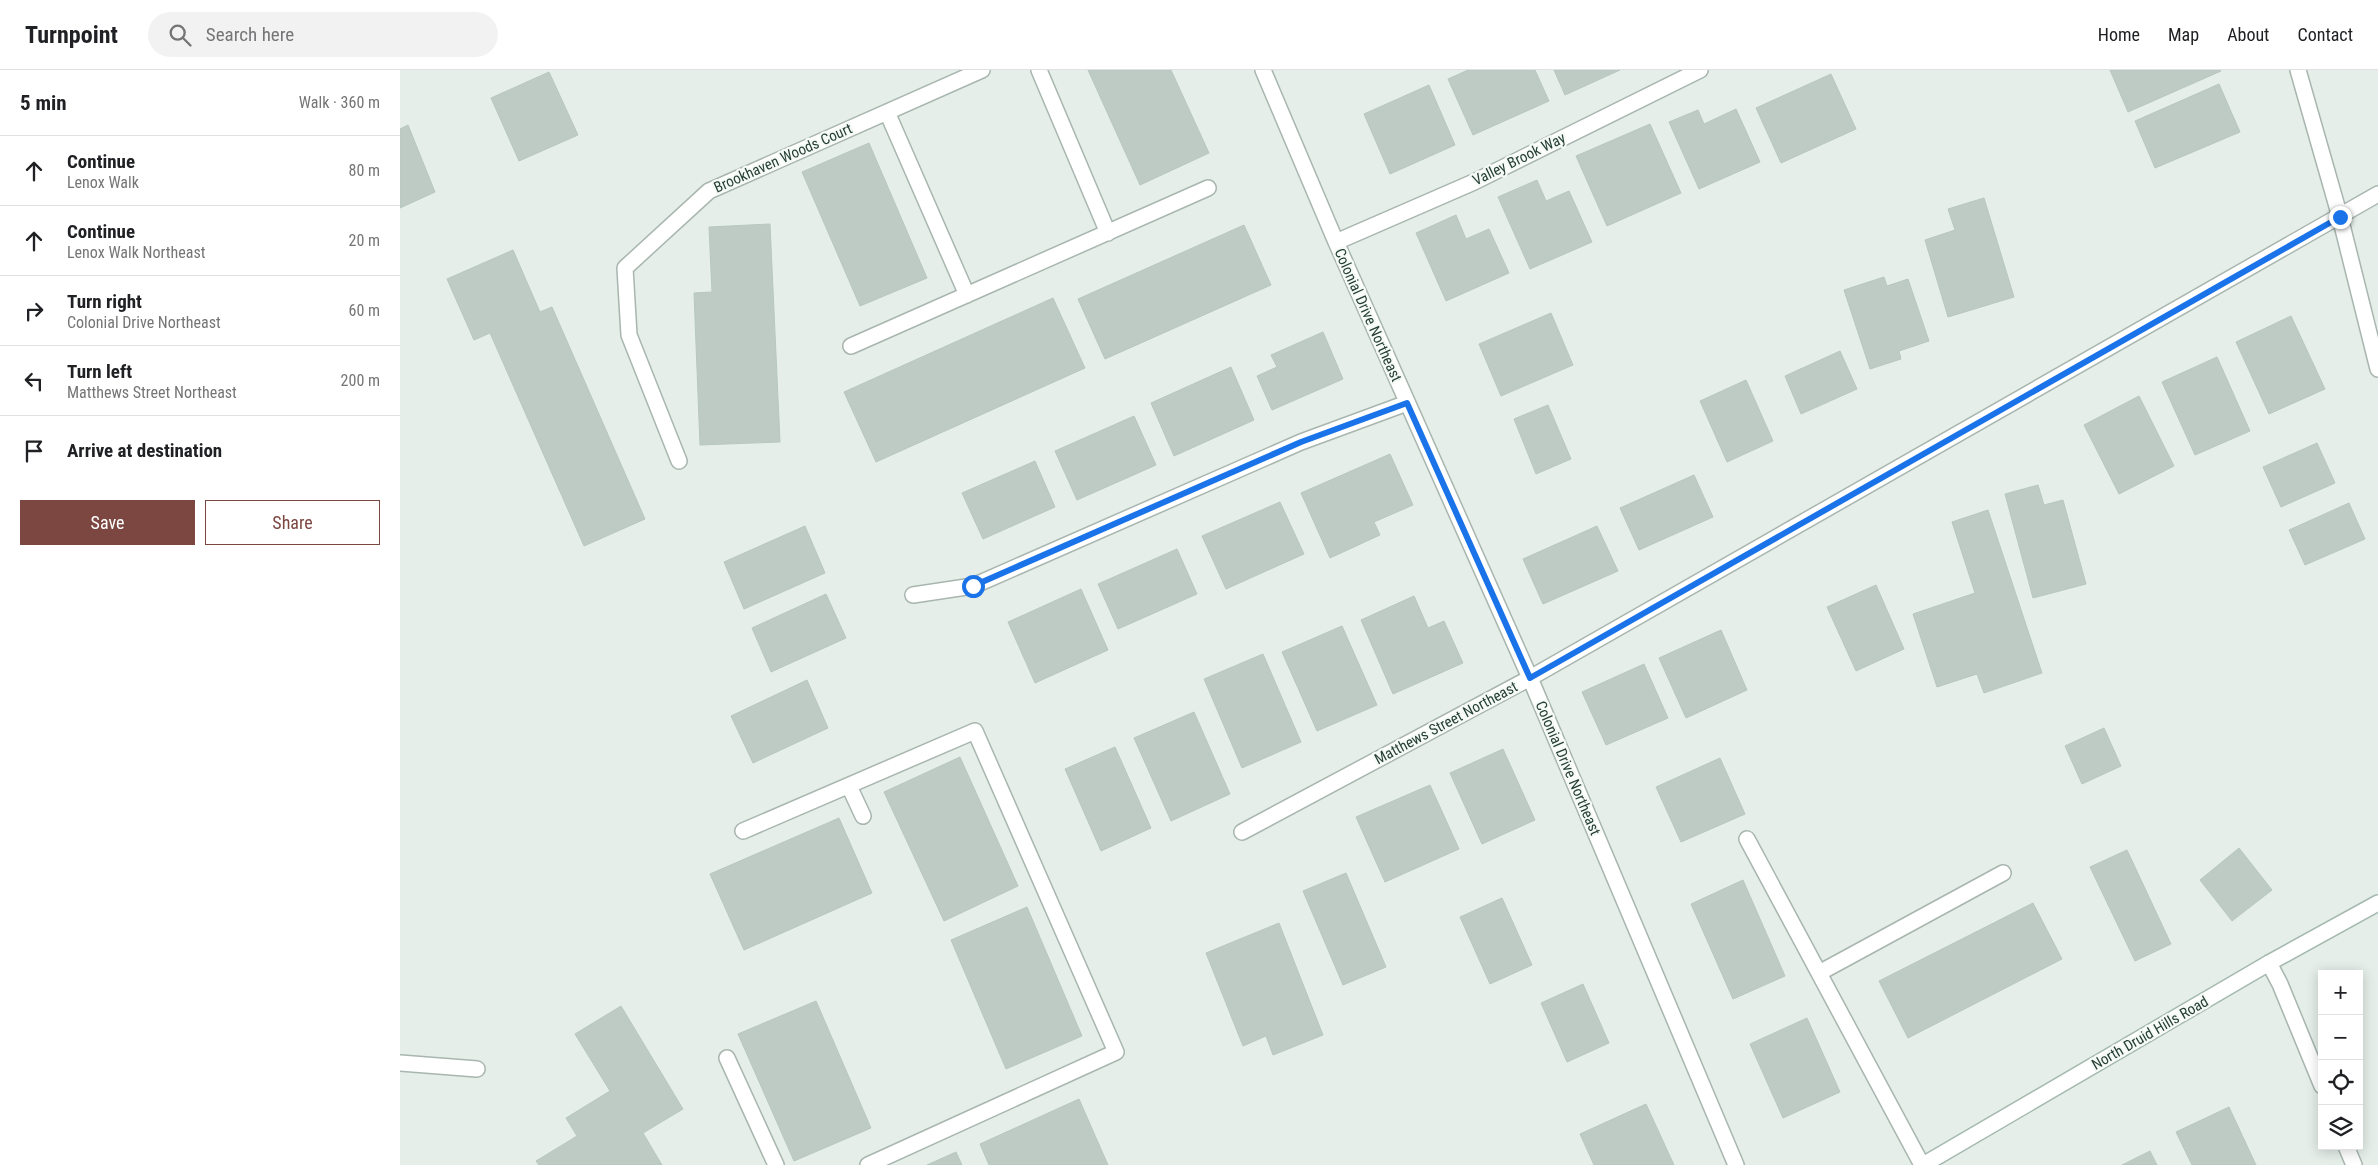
<!DOCTYPE html>
<meta charset="utf-8">
<style>
:root{--surface:#fff;--page:#f2f2f2;--text:#202124;--muted:#757577;--line:#e0e0e0;--accent:#7c4741}
body{margin:0;font-family:"Roboto Condensed",sans-serif;background:var(--page);color:var(--text)}
.controls{position:absolute;right:15px;bottom:15px;display:grid;overflow:hidden;border-radius:0px;box-shadow:0 2px 12px #0003}
.controls button{width:45px;height:45px;display:grid;place-items:center;padding:0;border:0;border-bottom:1px solid var(--line);background:var(--surface);color:var(--text);font:25px sans-serif}
.stop{position:absolute;width:15px;height:15px;margin:-11px;border:4px solid #1a73e8;border-radius:50%;background:#fff}
.stop.end{background:#1a73e8;border-color:#fff;box-shadow:0 1px 5px #0008}
.list{margin:0;padding:0;list-style:none}
h2{display:flex;justify-content:space-between;align-items:center;height:65px;margin:0;padding:0 20px;font-size:21px}
h2 small{font-size:16px;font-weight:400;color:var(--muted)}
.list li{display:grid;grid-template-columns:32px 1fr auto;gap:15px;align-items:center;box-sizing:border-box;height:70px;padding:0 20px;border-top:1px solid var(--line)}
.list b{display:block;font-size:19px;white-space:nowrap}
.list p{margin:0;font-size:16px;white-space:nowrap;color:var(--muted)}
.list em{font-size:16px;font-style:normal;color:var(--muted)}
.actions{display:flex;gap:10px;padding:15px 20px}
.actions a{flex:1;padding:11px 0;border:1px solid var(--accent);border-radius:0px;text-align:center;font-size:18px;color:var(--accent)}
.actions .main{background:var(--accent);color:#fff}
.icon{flex:none;width:28px;height:28px;fill:none;stroke:currentColor;stroke-width:2;stroke-linecap:round;stroke-linejoin:round}
.map{position:relative;flex:none;width:1978px;height:1095px;overflow:hidden}
header{display:flex;align-items:center;gap:30px;box-sizing:border-box;height:70px;padding:0 25px;background:var(--surface);border-bottom:1px solid var(--line)}
header strong{font-size:24px}
nav{display:flex;gap:28px;margin-inline-start:auto;font-size:18px}
.search{width:350px;height:45px;background:var(--page);display:flex;align-items:center;gap:12px;box-sizing:border-box;padding:0 18px;border-radius:28px;color:var(--muted);font-size:19px}
main{display:flex}
aside{flex:1;background:var(--surface)}
.map>svg:first-child{display:block}
.building{fill:#bdcbc4;stroke:#b7c7bf}
.lines{fill:none;stroke-linecap:round;stroke-linejoin:round}
.service-casing{stroke:#a8b6af;stroke-width:18}
.minor-casing{stroke:#a8b6af;stroke-width:18}
.secondary-casing{stroke:#a4b9af;stroke-width:18}
.service{stroke:#fff;stroke-width:15}
.minor{stroke:#fff;stroke-width:15}
.secondary{stroke:#fff;stroke-width:15}
.route{stroke:#1a73e8;stroke-width:6}
.labels{text-anchor:middle;dominant-baseline:central;stroke-width:4.5;stroke-linejoin:round;paint-order:stroke}
.street-label{font-size:15px;fill:#253f35;stroke:#f6faf7}
</style>
<header>
<strong>Turnpoint</strong>
<div class="search"><svg class="icon" aria-label="search" viewBox="0 0 24 24"><circle cx="10" cy="10" r="6"/><path d="M15 15l6 6"/></svg>Search here</div>
<nav><a>Home</a><a>Map</a><a>About</a><a>Contact</a></nav>
</header>
<main>
<aside>
<h2>5 min<small>Walk · 360 m</small></h2>
<ul class="list">
<li><svg class="icon" aria-label="ahead" viewBox="0 0 24 24"><path d="M12 20V5M6 11l6-6 6 6"/></svg><div><b>Continue</b><p>Lenox Walk</p></div><em>80 m</em></li>
<li><svg class="icon" aria-label="ahead" viewBox="0 0 24 24"><path d="M12 20V5M6 11l6-6 6 6"/></svg><div><b>Continue</b><p>Lenox Walk Northeast</p></div><em>20 m</em></li>
<li><svg class="icon" aria-label="right" viewBox="0 0 24 24"><path d="M7 20v-9h11M14 6l5 5-5 5"/></svg><div><b>Turn right</b><p>Colonial Drive Northeast</p></div><em>60 m</em></li>
<li><svg class="icon" aria-label="left" viewBox="0 0 24 24"><path d="M17 20v-9H6M10 6l-5 5 5 5"/></svg><div><b>Turn left</b><p>Matthews Street Northeast</p></div><em>200 m</em></li>
<li><svg class="icon" aria-label="arrive" viewBox="0 0 24 24"><path d="M6 21V4h12l-3 4 3 4H6"/></svg><div><b>Arrive at destination</b></div></li>
</ul>
<div class="actions"><a class="main">Save</a><a>Share</a></div>
</aside>
<div class="map">
<svg width="1978" height="1095" viewBox="0 0 1978 1095">
<rect width="100%" height="100%" fill="#e5eee9"/>
<!-- building -->
<path class="building" d="M688,0h83l38,83 -69,32z
M1068,0h67l14,31 -76,34 -25,-56z
M1154,0h66l-55,25z
M1710,0h110l1,1 -93,41z
M149,2l29,63 -59,26 -28,-63z
M1431,4l25,55 -75,34 -25,-55z
M1819,14l21,48 -85,36 -20,-47z
M1029,15l26,60 -65,29 -26,-60z
M1336,39l24,53 -61,27 -30,-67 29,-12 6,14z
M1250,54l31,69 -74,33 -31,-70z
M8,55l27,67 -35,16v-79z
M469,73l58,135 -67,28 -58,-134z
M1137,110l9,21 23,-10 23,51 -62,27 -32,-72z
M1584,128l30,99 -66,20 -23,-77 30,-10 -7,-21z
M1056,145l10,24 23,-10 20,44 -63,28 -30,-68z
M370,154l10,218 -80,3 -6,-152 18,-1 -3,-65z
M844,155l27,60 -166,74 -27,-60z
M113,180l27,62 12,-5 93,212 -61,27 -94,-213 -16,7 -27,-61z
M1484,207l3,9 21,-7 21,62 -30,10 2,8 -31,10 -26,-79z
M653,228l32,70 -209,94 -32,-70z
M1151,243l22,52 -72,31 -22,-52z
M1891,246l34,73 -56,25 -33,-72z
M923,262l20,47 -71,31 -15,-34 20,-9 -6,-12z
M1440,281l17,38 -56,25 -16,-38z
M1817,287l33,74 -55,24 -33,-73z
M831,297l23,53 -80,36 -23,-53z
M1346,310l27,61 -46,21 -27,-61z
M1739,326l35,70 -55,28 -35,-69z
M1148,335l23,54 -35,15 -22,-55z
M734,346l22,49 -79,35 -22,-49z
M1917,373l18,40 -54,24 -18,-40z
M990,384l23,51 -39,17 6,13 -50,23 -29,-65z
M635,391l20,46 -72,32 -21,-46z
M1294,405l19,42 -74,33 -19,-42z
M1638,415l6,20 19,-5 23,84 -53,14 -28,-104z
M880,432l24,52 -78,35 -24,-53z
M1949,433l16,36 -60,26 -16,-35z
M1588,440l54,163 -58,20 -7,-19 -40,13 -24,-73 62,-21 -23,-71z
M405,456l20,47 -81,36 -20,-47z
M1197,456l21,45 -75,33 -20,-45z
M777,479l20,45 -79,35 -20,-45z
M1476,515l28,64 -48,22 -29,-64z
M681,519l27,61 -73,33 -27,-61z
M426,524l20,44 -75,34 -19,-44z
M1014,526l14,32 16,-7 19,42 -70,31 -32,-74z
M942,556l35,79 -60,26 -35,-79z
M1321,560l26,60 -61,28 -27,-60z
M863,584l38,88 -59,26 -38,-89z
M1244,594l24,54 -62,27 -24,-53z
M407,610l21,48 -75,35 -22,-47z
M794,642l36,82 -59,27 -37,-83z
M1704,658l17,38 -39,18 -17,-38z
M715,677l36,81 -50,23 -36,-82z
M1103,679l32,71 -53,24 -32,-71z
M560,687l58,129 -74,35 -60,-129z
M1320,688l25,56 -64,28 -25,-55z
M1030,715l29,64 -74,33 -29,-65z
M439,748l33,75 -128,57 -34,-76z
M1839,778l33,42 -40,31 -32,-41z
M1727,780l44,94 -36,17 -45,-94z
M946,803l40,94 -43,18 -40,-94z
M1343,810l42,96 -52,23 -42,-95z
M1102,828l30,67 -42,19 -30,-67z
M1633,833l29,56 -154,79 -29,-57z
M627,837l55,129 -76,33 -55,-129z
M879,853l44,112 -50,20 -7,-19 -23,10 -37,-93z
M1183,914l26,59 -42,19 -26,-59z
M416,931l55,127 -77,33 -56,-127z
M221,936l62,103 -40,24 19,32h-123l-3,-4 41,-25 -11,-18 44,-27 -35,-57z
M1407,948l33,74 -57,26 -33,-74z
M679,1029l29,66h-119l-9,-21z
M1246,1034l28,61h-80l-14,-31z
M1829,1037l27,58h-64l-16,-33z
M1750,1081l7,14h-35z
M556,1082l6,13h-35z"/>
<g class="lines">
<defs>
<path id="service" d="M449,716l14,30
M343,761l232,-100 141,321 -248,113
M327,988l49,107"/>
<path id="minor" d="M639,0l69,163
M863,0l73,172 194,436 206,487
M1898,0l42,147 38,152
M487,42l80,183
M936,172l138,-60 226,-112
M451,276l357,-158
M279,391l-50,-126 -4,-67 84,-77 273,-121
M513,525l60,-9 328,-144 106,-39
M842,762l288,-154 848,-484
M1347,769l175,326
M1869,893l11,21 42,102
M1419,903l184,-100
M0,993l77,6
M1946,1076l8,19"/>
<path id="secondary" d="M1523,1095l346,-202 109,-60"/>
</defs>
<!-- service casing -->
<use href="#service" class="service-casing"/>
<!-- minor casing -->
<use href="#minor" class="minor-casing"/>
<!-- secondary casing -->
<use href="#secondary" class="secondary-casing"/>
<!-- service -->
<use href="#service" class="service"/>
<!-- minor -->
<use href="#minor" class="minor"/>
<!-- secondary -->
<use href="#secondary" class="secondary"/>
</g>
<g class="lines">
<!-- route -->
<path class="route" d="M573,516l328,-144 106,-39 123,275 810,-461"/>
</g>
<g class="labels">
<!-- street labels -->
<g class="street-label">
<text transform="translate(383 88) rotate(-24)">Brookhaven Woods Court</text>
<text transform="translate(1119 89) rotate(-26)">Valley Brook Way</text>
<text transform="translate(968 245) rotate(66)">Colonial Drive Northeast</text>
<text transform="translate(1046 653) rotate(-28)">Matthews Street Northeast</text>
<text transform="translate(1168 698) rotate(67)">Colonial Drive Northeast</text>
<text transform="translate(1750 963) rotate(-30)">North Druid Hills Road</text>
</g>
</g>
</svg>
<div class="controls">
<button>+</button>
<button>−</button>
<button><svg class="icon" aria-label="locate" viewBox="0 0 24 24"><circle cx="12" cy="12" r="6"/><path d="M12 2v4M12 18v4M2 12h4M18 12h4"/></svg></button>
<button><svg class="icon" aria-label="layers" viewBox="0 0 24 24"><path d="M12 4l9 5-9 5-9-5zM3 14l9 5 9-5"/></svg></button>
</div>
<div class="stop" style="left:573px;top:516px"></div>
<div class="stop end" style="left:1940px;top:147px"></div>
</div>
</main>
